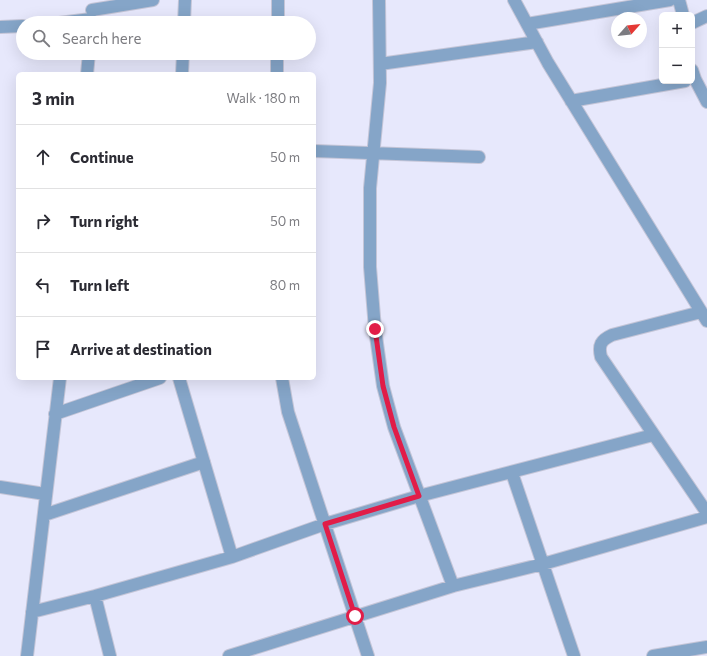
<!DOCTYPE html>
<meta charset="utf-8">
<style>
:root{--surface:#fff;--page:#f2f2f3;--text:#2b2b33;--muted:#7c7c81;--line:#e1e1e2}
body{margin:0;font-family:Commissioner,sans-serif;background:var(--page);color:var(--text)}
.controls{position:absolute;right:12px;top:12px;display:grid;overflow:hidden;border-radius:6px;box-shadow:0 4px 16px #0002}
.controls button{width:36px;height:36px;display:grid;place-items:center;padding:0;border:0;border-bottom:1px solid var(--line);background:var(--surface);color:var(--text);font:20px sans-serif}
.compass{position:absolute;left:611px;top:12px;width:36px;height:36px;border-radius:50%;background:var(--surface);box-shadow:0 4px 16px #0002;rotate:63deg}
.stop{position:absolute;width:12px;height:12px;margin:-9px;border:3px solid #e11d48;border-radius:50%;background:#fff}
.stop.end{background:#e11d48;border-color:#fff;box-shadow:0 1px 4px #0008}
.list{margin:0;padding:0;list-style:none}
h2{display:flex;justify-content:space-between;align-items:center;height:52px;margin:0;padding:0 16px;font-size:17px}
h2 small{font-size:13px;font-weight:400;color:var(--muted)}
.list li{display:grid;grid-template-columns:26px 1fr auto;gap:12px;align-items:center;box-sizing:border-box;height:64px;padding:0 16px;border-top:1px solid var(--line)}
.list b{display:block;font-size:15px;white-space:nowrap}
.list em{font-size:13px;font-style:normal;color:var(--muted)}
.icon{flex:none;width:22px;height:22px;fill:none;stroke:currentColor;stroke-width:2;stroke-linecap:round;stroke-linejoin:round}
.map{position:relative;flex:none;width:707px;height:656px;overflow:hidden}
.search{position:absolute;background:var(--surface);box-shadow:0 4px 16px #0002;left:16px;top:16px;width:300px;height:44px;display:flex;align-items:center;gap:10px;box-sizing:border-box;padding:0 14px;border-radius:22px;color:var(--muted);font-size:15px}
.panel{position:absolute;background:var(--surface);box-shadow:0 4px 16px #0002;left:16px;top:72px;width:300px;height:308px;border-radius:6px}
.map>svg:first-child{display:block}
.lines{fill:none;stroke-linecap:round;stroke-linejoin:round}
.street-casing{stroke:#c4c5d7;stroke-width:14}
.street{stroke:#85a5c8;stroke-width:12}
.route{stroke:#e11d48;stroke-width:5}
</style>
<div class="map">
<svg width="707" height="656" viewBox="0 0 707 656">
<rect width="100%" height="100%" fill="#e7e8fc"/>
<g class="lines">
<defs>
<path id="street" d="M379,0l1,83 -10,105v79l5,62 8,57 11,41 59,159
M514,0l34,63 159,258
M679,0l4,15
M92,10l61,-10
M59,23l32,-4
M184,23l1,-23
M278,23v-23
M692,23l15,-7
M527,24l143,-24
M0,27l23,-1
M380,64l157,-22
M692,70l3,9 12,23
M87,74l2,-21
M182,74l1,-21
M277,74v-21
M571,101l114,-20
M314,151l165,6
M701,312l-89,23c-11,5 -14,10 -11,22l106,156
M179,378l53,179
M282,378l6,34 80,244
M55,414l105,-36
M512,473l62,183
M0,487l45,7
M44,515l160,-53
M95,596l15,60
M32,612l63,-16 137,-39 93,-33 94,-28 234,-61
M27,656l33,-278
M229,656l224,-70 90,-22 164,-47
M653,656l54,-9"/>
</defs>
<!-- street casing -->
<use href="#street" class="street-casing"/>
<!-- street -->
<use href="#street" class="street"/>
</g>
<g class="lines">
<!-- route -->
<path class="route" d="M355,616l-30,-92 94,-28 -25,-69 -11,-41 -8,-57"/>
</g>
</svg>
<div class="controls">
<button>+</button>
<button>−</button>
</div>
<svg class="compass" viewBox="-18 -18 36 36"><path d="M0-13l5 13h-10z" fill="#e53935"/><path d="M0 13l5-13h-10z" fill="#7c7c81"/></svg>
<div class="stop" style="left:355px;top:616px"></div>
<div class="stop end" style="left:375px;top:329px"></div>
<div class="search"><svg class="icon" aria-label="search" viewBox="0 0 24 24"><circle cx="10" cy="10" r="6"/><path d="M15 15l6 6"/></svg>Search here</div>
<section class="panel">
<h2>3 min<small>Walk · 180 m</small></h2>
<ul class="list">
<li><svg class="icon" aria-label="ahead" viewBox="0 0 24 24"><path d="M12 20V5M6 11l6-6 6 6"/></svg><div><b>Continue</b></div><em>50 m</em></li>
<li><svg class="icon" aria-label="right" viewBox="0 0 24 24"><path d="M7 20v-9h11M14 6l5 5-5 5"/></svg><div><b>Turn right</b></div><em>50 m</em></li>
<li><svg class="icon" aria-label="left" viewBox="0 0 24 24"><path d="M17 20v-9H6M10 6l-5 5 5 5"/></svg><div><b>Turn left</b></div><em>80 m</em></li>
<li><svg class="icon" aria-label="arrive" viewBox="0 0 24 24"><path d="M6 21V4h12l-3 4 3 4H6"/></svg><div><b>Arrive at destination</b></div></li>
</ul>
</section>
</div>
